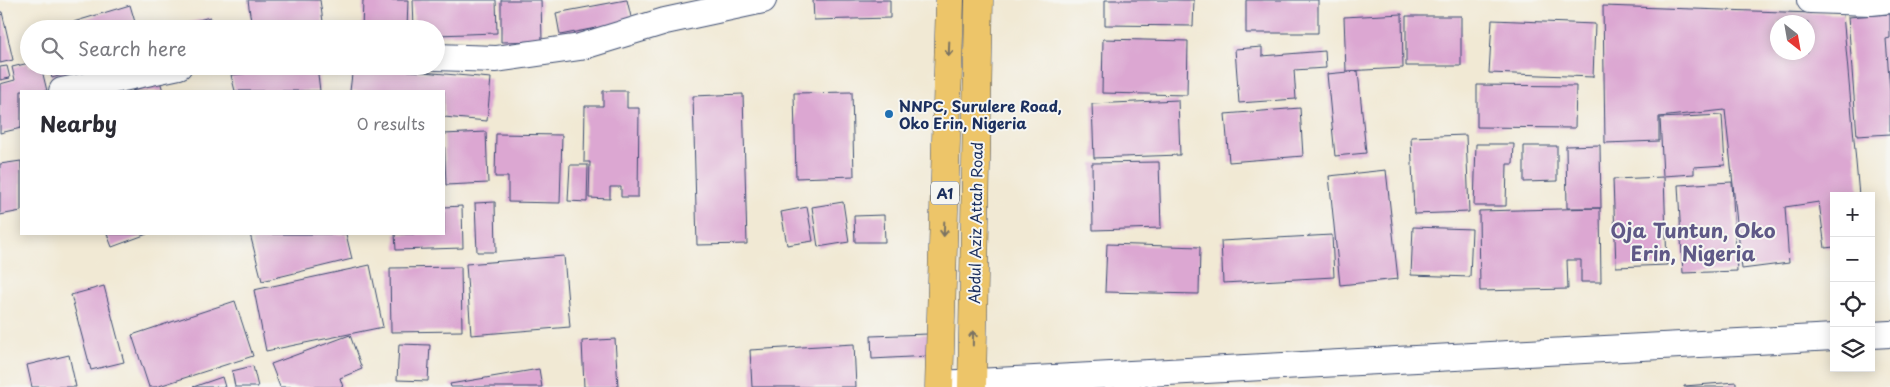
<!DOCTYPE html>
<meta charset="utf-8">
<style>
:root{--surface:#fff;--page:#f2f2f3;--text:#2b2b33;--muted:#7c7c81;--line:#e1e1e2}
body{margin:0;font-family:"Playpen Sans",sans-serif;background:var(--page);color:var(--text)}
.controls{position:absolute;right:15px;bottom:15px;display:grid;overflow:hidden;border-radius:0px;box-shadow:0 2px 12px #0003}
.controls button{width:45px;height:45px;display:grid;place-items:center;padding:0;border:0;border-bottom:1px solid var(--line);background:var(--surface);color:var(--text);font:25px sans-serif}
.compass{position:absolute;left:1770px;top:15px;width:45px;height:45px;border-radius:50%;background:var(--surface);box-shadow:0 2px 12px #0003;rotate:149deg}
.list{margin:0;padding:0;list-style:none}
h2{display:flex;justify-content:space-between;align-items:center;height:65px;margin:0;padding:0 20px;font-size:21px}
h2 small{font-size:16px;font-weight:400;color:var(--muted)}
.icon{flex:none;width:28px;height:28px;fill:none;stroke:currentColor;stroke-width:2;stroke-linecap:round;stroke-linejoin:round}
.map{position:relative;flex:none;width:1890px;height:387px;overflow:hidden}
.search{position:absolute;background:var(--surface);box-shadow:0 2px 12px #0003;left:20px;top:20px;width:425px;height:55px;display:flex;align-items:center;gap:12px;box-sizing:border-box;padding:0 18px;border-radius:28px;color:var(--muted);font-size:19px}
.panel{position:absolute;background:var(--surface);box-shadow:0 2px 12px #0003;left:20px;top:90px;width:425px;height:145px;border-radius:0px}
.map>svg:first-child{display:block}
.building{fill:#dca7d2;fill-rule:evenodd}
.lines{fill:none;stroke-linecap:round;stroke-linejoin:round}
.minor-casing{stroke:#3b4b70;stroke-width:28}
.highway-casing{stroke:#3b4b70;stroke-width:29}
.minor{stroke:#fff;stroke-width:26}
.highway{stroke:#edc569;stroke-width:28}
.oneway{stroke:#797263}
.poi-dot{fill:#1f6fb2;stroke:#f6f6f2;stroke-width:2}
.labels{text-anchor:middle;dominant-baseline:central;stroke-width:4;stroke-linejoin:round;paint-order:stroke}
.shield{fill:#f6f6f2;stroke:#5d6b8a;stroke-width:1}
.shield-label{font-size:14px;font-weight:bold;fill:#1b2f5e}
.poi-label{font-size:15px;font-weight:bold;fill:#1b2f5e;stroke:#f6f6f2;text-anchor:start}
.street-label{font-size:15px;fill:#1b2f5e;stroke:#f6f6f2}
.district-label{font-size:20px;font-weight:bold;fill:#5f5987;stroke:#f6f6f2}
</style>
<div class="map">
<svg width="1890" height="387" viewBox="0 0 1890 387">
<rect width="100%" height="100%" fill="#f6f6f2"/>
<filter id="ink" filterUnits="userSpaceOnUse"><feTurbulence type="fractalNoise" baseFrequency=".02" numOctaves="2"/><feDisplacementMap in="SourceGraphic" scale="10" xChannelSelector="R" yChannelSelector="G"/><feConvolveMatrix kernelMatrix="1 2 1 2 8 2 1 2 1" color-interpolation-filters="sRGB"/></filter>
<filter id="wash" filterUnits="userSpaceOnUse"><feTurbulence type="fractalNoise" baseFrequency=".0096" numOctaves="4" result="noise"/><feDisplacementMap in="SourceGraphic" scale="20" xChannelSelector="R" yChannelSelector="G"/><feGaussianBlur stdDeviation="1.12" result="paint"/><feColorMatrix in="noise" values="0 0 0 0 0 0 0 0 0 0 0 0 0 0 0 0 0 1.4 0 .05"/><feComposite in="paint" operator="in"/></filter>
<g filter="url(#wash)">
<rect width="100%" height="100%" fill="#f1e9d4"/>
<g id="blocks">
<!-- building -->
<path class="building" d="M248,0h72l4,29h-72z
M363,0h45l-1,29h-45z
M413,0h83l1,33 -61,2v-6h-22z
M501,0h40l1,41 -41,1z
M626,0h1l5,21 -72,14 -4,-22z
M813,0h77v18l-76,2z
M1105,0h89l-1,26 -88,-1z
M1246,0h72v33h-72z
M130,5l7,24h-76l-1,-3z
M1603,6l240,8 16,182h-25v51l-9,1 -6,-46 -34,5 4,56 -47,6 -17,-159 -66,7v24l-54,2zM1778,22h30v30h-30z
M0,12h2l11,48 -13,3z
M1402,14l1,54 -57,3 -2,-54z
M1890,14v24l-4,1 4,52v43l-33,2 -9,-119z
M1406,16h55v50h-55z
M210,17l3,12h-44v-1z
M1492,20l103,4 -2,53 -104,-4z
M1103,39l85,2 -1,54 -85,-2z
M1262,47v9l63,-5 1,17 -32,2 2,29 -57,4 -4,-54z
M29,63v3h12l6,25h-26v37l-21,5v-49l15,-4 -3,-13z
M7,66l3,12 -10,2v-13z
M48,66h22l1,6 -19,6z
M73,66h16l1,1 -16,4z
M317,66l3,25h-85l-4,-16z
M353,66l138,12 -4,43 -43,-4v-26h-94z
M1358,71l8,82 -31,3 -8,-82z
M160,81l3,10h-31z
M1477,85l99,1 -1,42 -98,-1z
M603,91h24v17h12l-1,89h-17v-10h-11v12l-21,-1 1,-36h-6l1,-56h18z
M852,92l2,84 -58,2 -2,-85z
M743,94l4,150 -50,1 -4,-149z
M1178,100l2,55 -86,3 -2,-54z
M1300,108l3,48 -74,6 -4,-48z
M1722,115l3,50 -31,2v7l-31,2 -3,-58z
M486,132l2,51 -42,2 -2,-51z
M496,134l66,1 -2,68 -52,-1v-25h-13z
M1466,135l3,77 -55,2 -3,-77z
M1476,144h38l-1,20h-6l-1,42h-32z
M1600,145l1,63h-34l-1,-62z
M1524,146h33v35l-33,1z
M21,161v50l-21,4v-51z
M1159,162l2,66 -68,2 -1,-67z
M570,165h18l-1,37 -19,-1z
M1386,170l12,109 -58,6 -11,-109z
M1664,177l3,88 -51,2 -3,-88z
M1732,182l5,89 -54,2 -5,-88z
M495,202l1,50h-19l-2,-49z
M843,202l6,40 -31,5 -6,-40z
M462,206l1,42 -67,2 -1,-16h49v-27z
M807,207l6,34 -26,4 -6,-33z
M1600,208l1,74h-20v-22h-14l1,29 -88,2 -1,-80z
M884,215l1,27h-30l-1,-26z
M1413,227l59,2 -2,48 -59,-2z
M107,234h40l-35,13z
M250,234h96l6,25 -90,22z
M1332,235l2,42 -111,6 -2,-42z
M1107,244l93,3 -1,47 -94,-2z
M564,256l6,71 -99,8 -5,-71z
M370,265l13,62 -117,24 -12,-61z
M461,267l1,64 -71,1 -1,-64z
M104,286l20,76 -33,8 -20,-75z
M235,301l18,55 -97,31h-7l-17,-52z
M928,334l1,22 -57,3 -1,-23z
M350,335l12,34 -22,9 3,9h-63l-9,-23z
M615,339l3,48h-34l-2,-46z
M399,344l31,1 -2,36 -31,-1z
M854,344l2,43h-104l-2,-37z
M69,355l7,32h-44l-5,-22z
M253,366l5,21h-23l-3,-16z
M539,369l3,18h-91l-1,-3z
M222,377l3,10h-32z
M1736,382v5h-52v-1z"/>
</g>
</g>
<g filter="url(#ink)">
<use href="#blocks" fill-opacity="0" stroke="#3b4b70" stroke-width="1"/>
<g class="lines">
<defs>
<path id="minor" d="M1810,0l61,2 19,-2
M436,57l60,2 84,-12 85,-26 98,-21
M62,91l117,-25
M1871,335l19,-1
M939,384l895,-47"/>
<path id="highway" d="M939,387l11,-387
M972,387l7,-387"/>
</defs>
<!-- minor casing -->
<use href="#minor" class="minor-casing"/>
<!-- highway casing -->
<use href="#highway" class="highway-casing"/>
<!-- minor -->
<use href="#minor" class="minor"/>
<!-- highway -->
<use href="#highway" class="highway"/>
</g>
<!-- one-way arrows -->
<defs><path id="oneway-shaft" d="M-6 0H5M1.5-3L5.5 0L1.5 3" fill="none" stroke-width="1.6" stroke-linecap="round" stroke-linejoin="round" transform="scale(1.25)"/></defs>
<g class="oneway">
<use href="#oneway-shaft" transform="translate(949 49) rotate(92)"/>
<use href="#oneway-shaft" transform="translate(944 229) rotate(92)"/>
<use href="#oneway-shaft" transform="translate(973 338) rotate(-89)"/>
</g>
</g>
<!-- markers -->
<circle class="poi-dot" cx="889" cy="114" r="5"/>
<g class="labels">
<!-- shield labels -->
<rect class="shield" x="931" y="181.5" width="28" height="23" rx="4"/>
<g class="shield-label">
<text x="945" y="193">A1</text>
</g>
<!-- poi labels -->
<g class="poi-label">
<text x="899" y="105">NNPC, Surulere Road,<tspan x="899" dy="17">Oko Erin, Nigeria</tspan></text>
</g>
<!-- street labels -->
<g class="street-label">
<text transform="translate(975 223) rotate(-89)">Abdul Aziz Attah Road</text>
</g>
<!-- district labels -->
<g class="district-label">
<text x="1693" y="230">Oja Tuntun, Oko<tspan x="1693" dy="23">Erin, Nigeria</tspan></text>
</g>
</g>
</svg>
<div class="controls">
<button>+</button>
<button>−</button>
<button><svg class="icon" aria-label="locate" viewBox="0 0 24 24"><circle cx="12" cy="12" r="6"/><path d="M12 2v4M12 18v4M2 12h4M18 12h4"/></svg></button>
<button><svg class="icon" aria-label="layers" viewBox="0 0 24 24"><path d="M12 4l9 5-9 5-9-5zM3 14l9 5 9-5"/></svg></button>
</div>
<svg class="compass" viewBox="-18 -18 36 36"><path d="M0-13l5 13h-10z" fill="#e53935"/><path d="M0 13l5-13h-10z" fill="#7c7c81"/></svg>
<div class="search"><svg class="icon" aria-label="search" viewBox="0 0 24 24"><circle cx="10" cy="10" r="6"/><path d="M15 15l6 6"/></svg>Search here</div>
<section class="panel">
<h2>Nearby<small>0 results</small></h2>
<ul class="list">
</ul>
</section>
</div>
